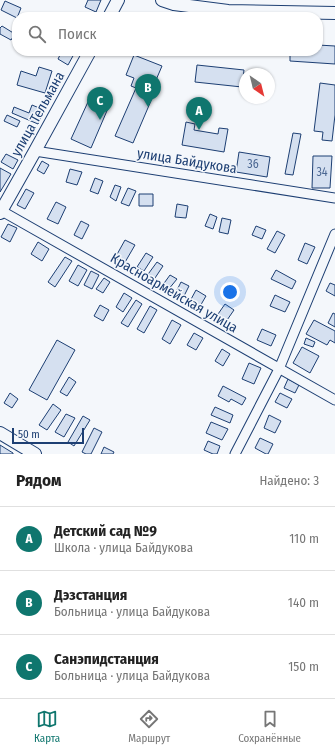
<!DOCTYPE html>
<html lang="ru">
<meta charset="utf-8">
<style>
:root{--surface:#fff;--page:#f6f6f6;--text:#222;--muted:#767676;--line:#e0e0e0;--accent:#0f766e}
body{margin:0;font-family:"Fira Sans Condensed",sans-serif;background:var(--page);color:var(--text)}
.compass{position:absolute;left:239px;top:68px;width:36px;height:36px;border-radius:50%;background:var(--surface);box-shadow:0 1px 3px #0004;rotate:145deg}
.scale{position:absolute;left:12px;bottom:10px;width:72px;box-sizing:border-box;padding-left:4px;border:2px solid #1d3f73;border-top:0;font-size:11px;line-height:14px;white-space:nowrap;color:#1d3f73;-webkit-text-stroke:3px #f4f7fb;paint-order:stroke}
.you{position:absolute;left:230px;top:292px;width:14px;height:14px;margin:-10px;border:3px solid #fff;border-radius:50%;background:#1a73e8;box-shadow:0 0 0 6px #1a73e833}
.badge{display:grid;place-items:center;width:26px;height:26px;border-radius:50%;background:var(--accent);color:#fff;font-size:13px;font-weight:700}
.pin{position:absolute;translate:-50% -33px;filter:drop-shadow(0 1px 2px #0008)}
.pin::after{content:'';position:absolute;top:21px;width:14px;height:12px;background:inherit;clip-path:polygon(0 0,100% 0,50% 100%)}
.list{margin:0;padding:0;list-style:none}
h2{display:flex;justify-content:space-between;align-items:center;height:52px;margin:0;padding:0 16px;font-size:17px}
h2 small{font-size:13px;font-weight:400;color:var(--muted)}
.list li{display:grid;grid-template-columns:26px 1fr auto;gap:12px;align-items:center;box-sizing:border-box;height:64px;padding:0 16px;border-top:1px solid var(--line)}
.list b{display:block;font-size:15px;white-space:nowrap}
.list p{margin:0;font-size:13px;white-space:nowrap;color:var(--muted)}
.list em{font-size:13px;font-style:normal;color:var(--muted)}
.icon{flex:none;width:22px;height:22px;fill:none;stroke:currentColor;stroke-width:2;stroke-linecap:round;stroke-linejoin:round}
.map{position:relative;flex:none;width:335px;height:454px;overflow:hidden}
.search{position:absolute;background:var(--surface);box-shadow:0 1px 3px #0004;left:12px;right:12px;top:12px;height:44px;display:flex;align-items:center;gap:10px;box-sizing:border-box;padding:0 14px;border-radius:16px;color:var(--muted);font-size:15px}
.sheet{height:244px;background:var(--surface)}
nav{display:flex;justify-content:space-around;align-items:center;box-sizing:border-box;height:56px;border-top:1px solid var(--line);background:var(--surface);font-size:11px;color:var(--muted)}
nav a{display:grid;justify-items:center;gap:2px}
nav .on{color:var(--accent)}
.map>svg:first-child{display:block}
.building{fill:#d5e0f0;stroke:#1d3f73}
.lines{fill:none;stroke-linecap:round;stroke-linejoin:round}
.street-casing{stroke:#1d3f73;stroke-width:11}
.secondary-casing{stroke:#1d3f73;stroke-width:14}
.street{stroke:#f4f7fb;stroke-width:9}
.secondary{stroke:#f4f7fb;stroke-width:12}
.labels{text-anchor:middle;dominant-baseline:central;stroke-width:3;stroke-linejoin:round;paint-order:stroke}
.number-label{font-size:12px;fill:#4b6792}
.street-label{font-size:14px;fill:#1d3f73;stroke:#f4f7fb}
</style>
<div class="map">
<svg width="335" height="454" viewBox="0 0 335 454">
<rect width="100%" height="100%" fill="#f4f7fb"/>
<!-- building -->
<path class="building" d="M88,0h13l-5,12 -11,-5z
M5,1l16,7 -4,10 -16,-8z
M117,12l25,5h-26z
M2,26l13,8 -4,6 -11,-6v-6z
M318,45l17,1v18l-45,-3v-10h28z
M62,51h7l5,3 -6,11 -10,-6z
M134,55l28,11 -12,28 3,2 -20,47 -18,-7 21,-48 -5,-2 3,-8 -8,-3z
M197,65l47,5 -2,17 -47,-5z
M39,67l13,4 -7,22 -28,-8 4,-14 15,5z
M320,83l15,2v30l-3,26 -10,-1 1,-8 -9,-1z
M93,91l19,8 -21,49 -20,-9z
M32,105l12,5 -6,14 -26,-11 2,-6 15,6z
M7,115l13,6 -3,6 -13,-6z
M186,122l9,2 -1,6 24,4 1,-6 9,1 -4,23 -42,-7z
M293,133l8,1 -8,41 -8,-1z
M239,152l31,5 -3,20 -31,-5z
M6,154l12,6 -5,9 -12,-7z
M313,156h19l-2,32h-18z
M42,161l7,4 -5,9 -7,-4z
M0,168l11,6 -11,18z
M70,169l12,3 -5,13 -11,-3z
M95,178l8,3 -5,13 -8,-3z
M115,185l6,2 -5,14 -6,-4z
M128,188l8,3 -7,15 -8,-3z
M26,189l8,4 -9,16 -8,-4z
M139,194h14v12h-14z
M56,202l10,5 -8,17 -11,-5z
M177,204l11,2 -2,12 -11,-1z
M210,214l7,3 -4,12 -8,-3z
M222,218l9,2 -3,14 -9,-2z
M81,221l8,4 -7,14 -8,-4z
M8,224l9,4 -7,14 -9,-5z
M256,226l10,4 -4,9 -10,-4z
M277,231l8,4 -10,18 -8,-4z
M125,240l10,5 -11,19 -9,-6z
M38,242l11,7 -7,12 -11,-7z
M305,243l10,4 -8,17 -9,-4z
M146,253l7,4 -9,14 -7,-4z
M65,257l7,4 -17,26 -7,-5z
M157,262l6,4 -10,15 -7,-4z
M78,265l9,5 -9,16 -9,-5z
M276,270l20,11 -4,8 -21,-10z
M91,271l8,4 -7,14 -8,-4z
M170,275l7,4 -9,11 -6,-4z
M104,278l6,4 -7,11 -7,-4z
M181,282l8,4 -6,12 -8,-4z
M330,283l5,2v11l-9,-5z
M196,290l10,6 -7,12 -10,-5z
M124,293l8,5 -9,14 -7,-5z
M275,295l15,7 -5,10 -15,-6z
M136,300l6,4 -14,23 -7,-4z
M225,304l9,6 -9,13 -9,-6z
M100,305l9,5 -6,11 -9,-5z
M150,306l7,4 -13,23 -7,-4z
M333,313l2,1v13l-7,-4z
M172,320l9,5 -11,19 -8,-5z
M314,320l21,11v12l-5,-3 -3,5 -21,-11z
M262,329l14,6 -5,11 -14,-6z
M194,333l9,5 -7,12 -9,-5z
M306,338l9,4 -2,5 -9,-3z
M57,340l18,10 -28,50 -18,-10z
M302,347l17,9 -9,17 -17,-10z
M222,349l8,5 -7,12 -8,-5z
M249,363l12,5 -7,16 -12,-5z
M69,377l7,5 -9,14 -7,-4z
M288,379l11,6 -4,8 -11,-5z
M223,386l23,12 -4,7 -11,-6 -2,3 -11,-6z
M10,393l8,6 -6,9 -8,-5z
M280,393l12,6 -5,9 -12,-6z
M53,404l8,6 -14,20 -8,-5z
M215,407l18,8 -3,8 -19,-8z
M66,414l9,4 -11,19 -9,-5z
M269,415l12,6 -6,12 -11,-5z
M83,416l7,4 -16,26 -6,-4z
M211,422l17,7 -6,11 -16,-7z
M94,428l8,4 -11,22h-5l-4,-2z
M260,438l13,6 -5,10h-2l-11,-6z
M208,441l12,5 -3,8h-4l-9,-4z
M0,445l13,8v1h-13z
M104,447l10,5 -1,2h-12z"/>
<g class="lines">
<defs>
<path id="street" d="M35,151l300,47
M0,210l335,190
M235,454l44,-85 56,-135"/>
<path id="secondary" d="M162,0l12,4 54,7 107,2
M109,17l9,-17
M0,213l35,-62 55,-100
M0,433l35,21"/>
</defs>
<!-- street casing -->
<use href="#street" class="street-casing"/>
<!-- secondary casing -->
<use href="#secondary" class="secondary-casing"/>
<!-- street -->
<use href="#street" class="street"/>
<!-- secondary -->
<use href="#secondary" class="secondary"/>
</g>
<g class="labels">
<!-- number labels -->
<g class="number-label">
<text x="253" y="164">36</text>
<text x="322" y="172">34</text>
</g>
<!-- street labels -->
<g class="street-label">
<text transform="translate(38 114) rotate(-61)">улица Тельмана</text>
<text transform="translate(187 161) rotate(9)">улица Байдукова</text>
<text transform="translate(174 293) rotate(30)">Красноармейская улица</text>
</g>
</g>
</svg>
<svg class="compass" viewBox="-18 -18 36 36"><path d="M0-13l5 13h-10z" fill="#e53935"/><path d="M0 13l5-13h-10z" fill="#767676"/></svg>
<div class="scale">50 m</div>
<div class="you"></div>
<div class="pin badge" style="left:199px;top:130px">A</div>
<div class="pin badge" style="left:148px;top:107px">B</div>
<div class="pin badge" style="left:100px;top:120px">C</div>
<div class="search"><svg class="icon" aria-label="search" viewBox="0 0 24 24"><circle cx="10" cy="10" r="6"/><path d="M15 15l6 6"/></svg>Поиск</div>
</div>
<section class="sheet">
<h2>Рядом<small>Найдено: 3</small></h2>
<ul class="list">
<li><span class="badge">A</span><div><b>Детский сад №9</b><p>Школа · улица Байдукова</p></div><em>110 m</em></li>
<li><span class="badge">B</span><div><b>Дэзстанция</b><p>Больница · улица Байдукова</p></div><em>140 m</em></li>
<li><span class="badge">C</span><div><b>Санэпидстанция</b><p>Больница · улица Байдукова</p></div><em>150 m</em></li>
</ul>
</section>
<nav>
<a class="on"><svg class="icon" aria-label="map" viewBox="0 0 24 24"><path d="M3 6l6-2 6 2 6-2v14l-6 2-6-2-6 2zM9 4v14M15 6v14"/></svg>Карта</a>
<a><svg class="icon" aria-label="directions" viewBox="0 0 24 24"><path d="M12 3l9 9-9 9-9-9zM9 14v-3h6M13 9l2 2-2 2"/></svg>Маршрут</a>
<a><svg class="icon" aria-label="saved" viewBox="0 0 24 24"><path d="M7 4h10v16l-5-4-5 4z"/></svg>Сохранённые</a>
</nav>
